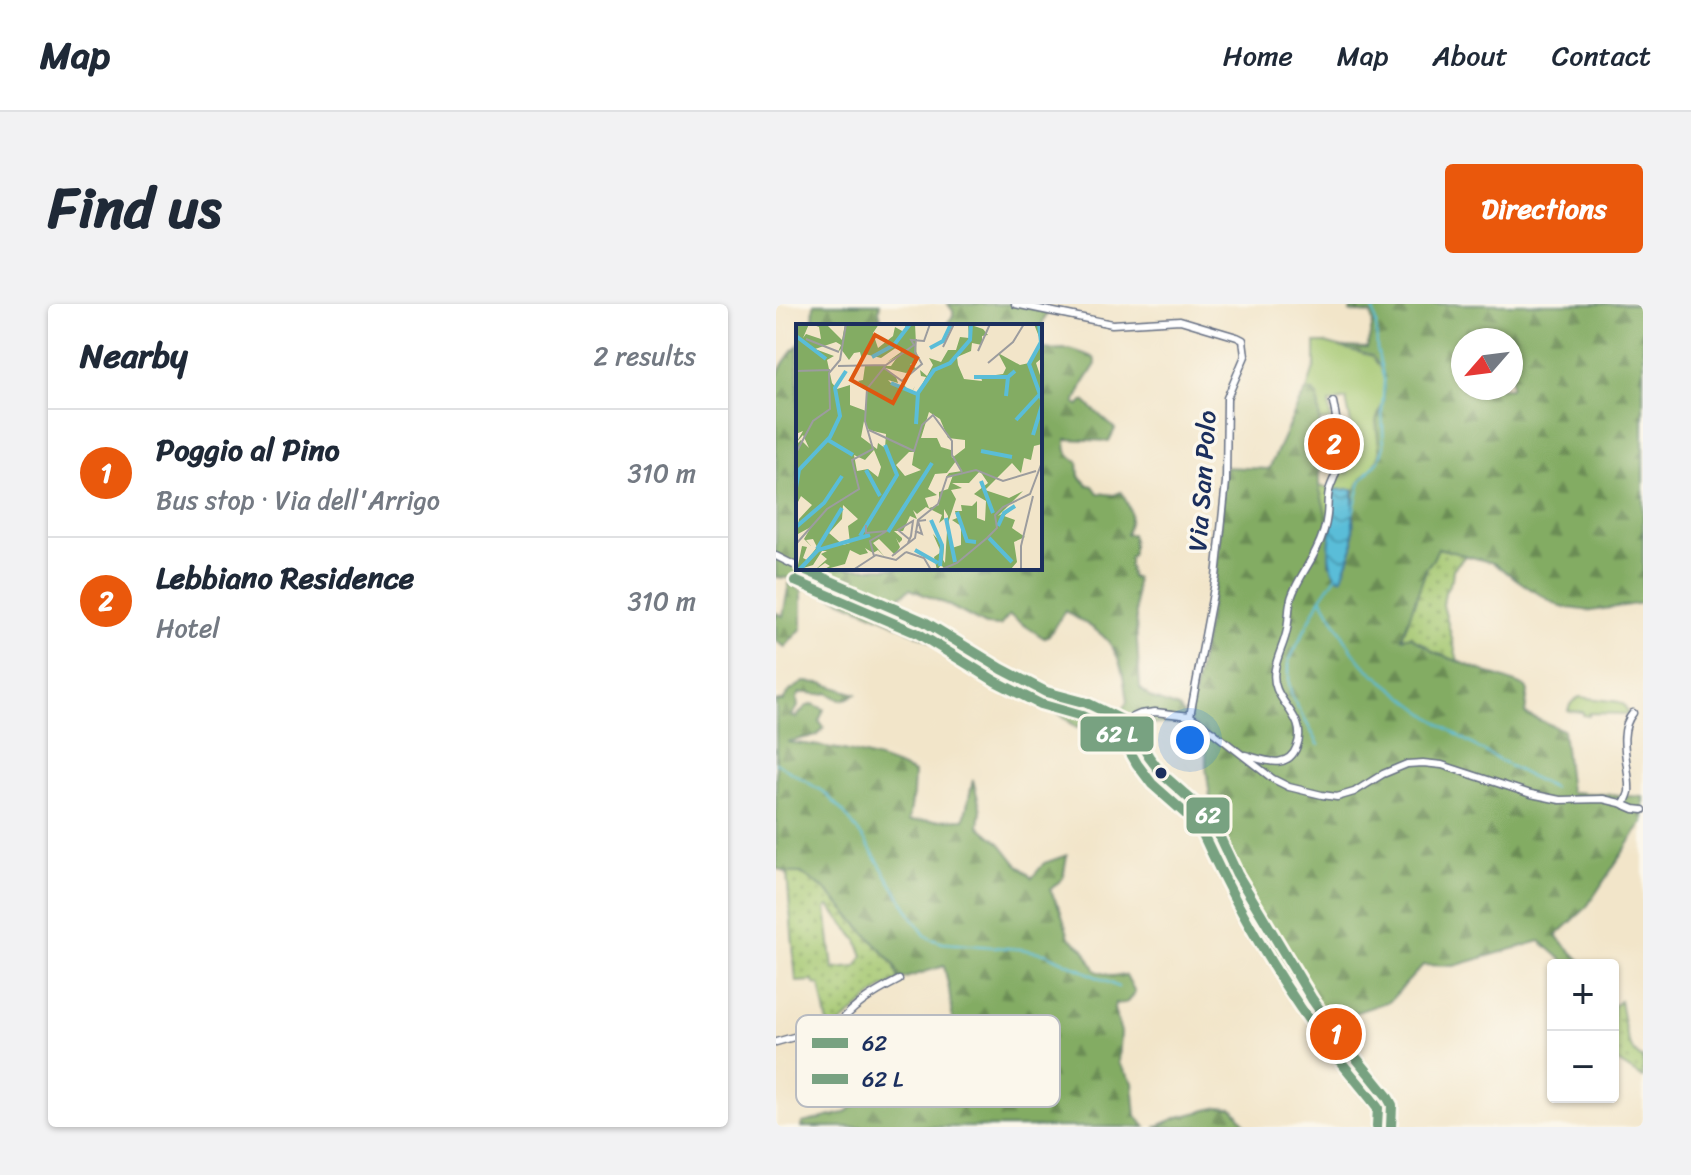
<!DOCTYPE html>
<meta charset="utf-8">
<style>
:root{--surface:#fff;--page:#f2f2f3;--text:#1f2937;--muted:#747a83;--line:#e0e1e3;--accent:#ea580c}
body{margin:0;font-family:Sriracha,sans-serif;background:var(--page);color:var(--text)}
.controls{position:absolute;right:24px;bottom:24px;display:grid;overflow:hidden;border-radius:8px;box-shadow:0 2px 6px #0004}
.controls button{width:72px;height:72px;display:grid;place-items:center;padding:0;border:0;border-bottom:2px solid var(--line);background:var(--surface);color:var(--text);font:40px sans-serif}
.compass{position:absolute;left:675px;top:24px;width:72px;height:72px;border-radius:50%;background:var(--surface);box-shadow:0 2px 6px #0004;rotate:242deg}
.you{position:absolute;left:414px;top:436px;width:28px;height:28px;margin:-20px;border:6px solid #fff;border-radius:50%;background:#1a73e8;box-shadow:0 0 0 12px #1a73e833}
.badge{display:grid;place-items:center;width:52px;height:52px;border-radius:50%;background:var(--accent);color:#fff;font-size:26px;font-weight:700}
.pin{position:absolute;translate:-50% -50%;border:4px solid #fff;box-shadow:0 2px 8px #0006}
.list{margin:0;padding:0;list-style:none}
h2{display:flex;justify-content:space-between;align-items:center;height:104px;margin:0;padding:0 32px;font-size:34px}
h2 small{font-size:26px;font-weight:400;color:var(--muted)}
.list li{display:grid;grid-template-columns:52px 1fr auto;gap:24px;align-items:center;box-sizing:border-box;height:128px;padding:0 32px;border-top:2px solid var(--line)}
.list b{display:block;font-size:30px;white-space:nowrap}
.list p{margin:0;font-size:26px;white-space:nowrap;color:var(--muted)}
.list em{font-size:26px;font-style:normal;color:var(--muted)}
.map{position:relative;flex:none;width:867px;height:823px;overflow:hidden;border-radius:8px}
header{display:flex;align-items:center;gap:48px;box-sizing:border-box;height:112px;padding:0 40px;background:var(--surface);border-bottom:2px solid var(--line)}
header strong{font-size:38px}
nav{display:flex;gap:44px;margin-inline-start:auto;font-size:28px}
.intro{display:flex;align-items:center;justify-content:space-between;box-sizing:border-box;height:192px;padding:0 48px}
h1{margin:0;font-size:56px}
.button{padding:20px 36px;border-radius:8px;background:var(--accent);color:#fff;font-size:28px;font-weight:700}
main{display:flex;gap:48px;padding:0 48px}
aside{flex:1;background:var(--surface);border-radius:8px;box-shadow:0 2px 6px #0004}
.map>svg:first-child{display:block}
.grass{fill:url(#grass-dots);stroke:#607b68;stroke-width:2;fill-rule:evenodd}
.forest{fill:url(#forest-firs);stroke:#4f6e60;stroke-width:2;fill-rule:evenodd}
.garden{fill:#a4c771;stroke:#607b68;stroke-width:2}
.water{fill:url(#water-waves);stroke:#3a769b;stroke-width:2}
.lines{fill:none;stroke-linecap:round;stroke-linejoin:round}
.stream{stroke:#5abdd8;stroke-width:2}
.minor-casing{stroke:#666f83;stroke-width:9}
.minor{stroke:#fff;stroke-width:6}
.bus-1-casing{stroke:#fbf7ec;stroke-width:16}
.bus-2-casing{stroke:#fbf7ec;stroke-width:16}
.bus-1{stroke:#78a281;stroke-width:10}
.bus-2{stroke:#78a281;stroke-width:10}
.bus-dot{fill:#1b2f5e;stroke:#fbf7ec;stroke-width:3}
.labels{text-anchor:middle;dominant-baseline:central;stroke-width:7;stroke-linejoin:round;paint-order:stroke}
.street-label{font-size:26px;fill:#1b2f5e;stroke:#fbf7ec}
.inset-river{fill:none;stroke:#5abdd8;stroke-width:4}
.inset-road{fill:none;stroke:#9c9c9e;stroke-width:2}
.view{fill:#de5710;fill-opacity:0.15;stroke:#de5710;stroke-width:4}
.inset-edge{fill:none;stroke:#1b2f5e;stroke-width:4}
.key{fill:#fbf7ec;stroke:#b8bbc1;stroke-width:2}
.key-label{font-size:22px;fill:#1b2f5e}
.line-badge{stroke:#fbf7ec;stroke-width:3}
.badge-label{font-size:22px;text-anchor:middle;font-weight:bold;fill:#fff}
</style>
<header>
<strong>Map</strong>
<nav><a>Home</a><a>Map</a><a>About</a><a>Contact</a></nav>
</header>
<div class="intro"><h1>Find us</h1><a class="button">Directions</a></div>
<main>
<aside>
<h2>Nearby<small>2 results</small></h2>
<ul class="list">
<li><span class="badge">1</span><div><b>Poggio al Pino</b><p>Bus stop · Via dell'Arrigo</p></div><em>310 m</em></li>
<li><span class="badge">2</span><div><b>Lebbiano Residence</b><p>Hotel</p></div><em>310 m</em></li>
</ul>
</aside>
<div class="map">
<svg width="867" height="823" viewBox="0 0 867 823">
<defs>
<pattern id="grass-dots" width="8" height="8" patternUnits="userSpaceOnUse" patternTransform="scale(2)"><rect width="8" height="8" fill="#a4c771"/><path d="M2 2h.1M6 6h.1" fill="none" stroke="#85a260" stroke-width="1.8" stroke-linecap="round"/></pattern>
<pattern id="forest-firs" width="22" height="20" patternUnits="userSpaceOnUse" patternTransform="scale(2)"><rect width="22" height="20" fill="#83ac63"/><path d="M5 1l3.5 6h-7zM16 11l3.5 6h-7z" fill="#6a8c55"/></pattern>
<pattern id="water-waves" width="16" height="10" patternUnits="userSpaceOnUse" patternTransform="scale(2)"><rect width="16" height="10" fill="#5abdd8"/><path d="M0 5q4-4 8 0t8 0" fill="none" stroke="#4a9ab2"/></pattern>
</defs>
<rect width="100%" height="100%" fill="#fbf7ec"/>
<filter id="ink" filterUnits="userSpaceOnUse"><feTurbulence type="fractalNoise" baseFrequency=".0125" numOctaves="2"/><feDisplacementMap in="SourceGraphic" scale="16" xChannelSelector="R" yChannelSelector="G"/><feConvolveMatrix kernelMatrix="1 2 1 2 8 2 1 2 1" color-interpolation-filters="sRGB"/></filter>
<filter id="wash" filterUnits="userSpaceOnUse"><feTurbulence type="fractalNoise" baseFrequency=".006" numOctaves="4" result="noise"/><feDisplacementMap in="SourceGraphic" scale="32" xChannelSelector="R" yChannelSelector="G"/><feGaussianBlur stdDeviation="1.8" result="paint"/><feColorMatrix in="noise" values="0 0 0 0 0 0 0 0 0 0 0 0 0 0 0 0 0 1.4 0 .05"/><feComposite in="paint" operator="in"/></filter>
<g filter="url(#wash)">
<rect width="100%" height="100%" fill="#f2e5c9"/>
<!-- grass -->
<path class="grass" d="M661,244l29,7 -13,14 -1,10 -7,13 -2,13 15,56 -25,-9 -12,-10 -20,-2 26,-73 6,-8z
M11,569h13l27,18 67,73 5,16 -17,8 -48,41 -6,-4 -8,-40 -5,-1 -2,-3 -17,1zM53,602l28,34 6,16 -7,11 -23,2 -7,-61z
M844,697c4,19 5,49 23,58v19l-30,-19v-53z"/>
<!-- forest -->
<path class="forest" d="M38,0h66l-1,6 4,16h-74l4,-3z
M172,0h67l33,7 -8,18v-3h-95l8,-10v-5z
M574,0h293v299l-52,8 -30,-4 -32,-19 -36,-25 -55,-15 -5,11 -6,8 -25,71 9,-2c6,8 16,7 22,16l93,35 2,4 -3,23 38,16 7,62 73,5v25l-57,86 -30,28 29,29h-17l-28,-24 -86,25 -31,-1 -33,36 -69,23 -26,-34 -40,-74 -45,-119 -4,-30v-33l-15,-11 -1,-7 26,-138 9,-111 44,2 30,-66 8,-13 6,2 5,4 3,50 -2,40 8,31 5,6 -3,41 16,5 8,-22 1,-54 7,-14 13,-13 6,-12 -4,-33 7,-19 -33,-51 -11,-4 28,1 6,-25 -2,-9 -21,-2 2,-6zM687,36h48v48h-48z
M22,41v223h242v-220c10,3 18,1 27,1 10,1 18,5 27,9l2,6 -12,19 -9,20 4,2 5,-4 31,28 -6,12 -43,-2c0,12 1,17 12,22l1,15 9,9 5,1 5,7 16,2 7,-3c11,18 12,22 5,42h5l2,5v14l-4,5v7l2,12 5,2c-2,36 2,73 4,109l10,10 29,10 6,8 -3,7 -42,2 -23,-8 10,-15c-3,-23 -6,-50 -24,-66 -11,-10 -26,-17 -38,-25l-16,24 -5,3 -35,-23 -9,11 -15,-1 -39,-21 -36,-15 -24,18 31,14 139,78 27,3 12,7 2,8 -20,11 -22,-18 -37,-21 -20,-4 -19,-9 -12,-13 -18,-13 -57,-28 -103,-44 -13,-1v-197c4,-14 12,-25 22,-35z
M13,279l13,8v37l-17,19 -9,-6v-28l7,3z
M28,378l18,1 34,11 -8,4 -8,2 -12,-7c-8,3 -18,-1 -28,0l-3,5 1,9 -6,8 4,3 9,-11 8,-3 11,5 -5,12 5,7 -6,7 -31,7c44,5 87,11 127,31l-1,21 -4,27 55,-2 9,-39 8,30 -2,16 22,18 15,19 16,15 12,-15 23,-8 -4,23 -13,12 10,19 9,28 15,12 12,22 15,5 15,-1 9,17c-5,10 -9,13 -20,11l-1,6 7,23 -2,31 14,19 3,34 10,11h-345l1,-4 42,-10 39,-27 -3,-5c10,-12 29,-28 45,-32 8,-2 19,1 27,2l4,-3 -7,-59 -5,-23 -45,14 -5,-16 -67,-73 -26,-18h-14l-11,-5v-167h7l7,-10z
M443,803l14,1 12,16 -2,3h-88l24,-10z"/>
<!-- garden -->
<path class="garden" d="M539,39h10l47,13 9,13 3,11 -1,22 -7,19 4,33 -6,12 -13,13 -7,14 -1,-4 -21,3v31l-5,-6 -8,-31 13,3 8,-22 1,5 7,1 1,-6h3l-1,-43 -5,-25 -17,4 2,17 -11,1 -2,-25 -5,-4 -6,-2 8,-25z
M804,393l39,5 5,3 5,9 -40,-1v3l-6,-1v-3l-15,-1c1,-8 6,-11 12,-14z"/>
<!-- water -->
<path class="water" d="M577,185v58l-11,30 -3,1c-16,-15 -8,-38 -7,-58 1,-10 -1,-19 0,-28l2,-2z"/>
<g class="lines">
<!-- stream -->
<path class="stream" d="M577,209l8,-32 18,-21 5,-14 -2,-35 2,-31 -7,-31 -1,-26 -4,-19
M546,295c12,20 28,52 44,68 9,8 19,15 29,23 49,40 101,71 158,98
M543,441l-27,-48 -3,-13v-23l32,-63 16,-23
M0,459l49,30 19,20 22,29 48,78 11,15 6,4 12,4 77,6 25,4 73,34"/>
</g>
</g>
<g filter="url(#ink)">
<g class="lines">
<defs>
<path id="minor" d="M239,0l97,20 68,-4 57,17 6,3 2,16 -18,42 -1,84 -10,95 -26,139
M0,252l22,11
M25,264l124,54 77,47 44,23 41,11 37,18 11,12 14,24 13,17 44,39 7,10 24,51 35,61 40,64 24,34 51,63 5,9 -1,22
M348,417l16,-7 15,-2 35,4 24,17 59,46 16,8 33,8 15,2 17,-5 29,-18 24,-10 16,-1 19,2 89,29 29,6 43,-1 17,4 14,6 9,1
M469,451c19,5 43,16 52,-9 12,-32 -29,-45 -22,-77 2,-12 8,-23 11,-35 4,-14 1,-28 7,-41 6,-15 16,-28 23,-43 5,-10 10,-24 11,-35 1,-8 0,-16 2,-24 2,-8 7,-15 8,-23 3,-23 1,-44 -4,-66
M848,501c2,-5 4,-9 5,-13 2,-23 -14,-58 4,-79
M0,738l25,-7c10,5 17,9 29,4 11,-27 43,-46 69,-59"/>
</defs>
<!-- minor casing -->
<use href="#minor" class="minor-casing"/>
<!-- minor -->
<use href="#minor" class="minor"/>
<defs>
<path id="bus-1" d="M25,264l124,54 77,47 44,23 41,11 37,18 11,12 14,24 13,17 44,39 7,10 24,51 75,125 24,34 51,63 5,9 -1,22"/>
<path id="bus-2" d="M19,277l124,53 76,47 45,23 42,12 33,16 9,9 13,23 15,20 43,38 6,8c34,74 75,147 124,212 16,21 34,41 50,62l3,4 -1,18"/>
</defs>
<!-- bus-1 casing -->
<use href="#bus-1" class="bus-1-casing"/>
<!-- bus-2 casing -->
<use href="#bus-2" class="bus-2-casing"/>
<!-- bus-1 -->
<use href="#bus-1" class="bus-1"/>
<!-- bus-2 -->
<use href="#bus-2" class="bus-2"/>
</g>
</g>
<!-- markers -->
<circle class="bus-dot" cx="385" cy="469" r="7"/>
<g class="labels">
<!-- street labels -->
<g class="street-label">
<text transform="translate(426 177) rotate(-86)">Via San Polo</text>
</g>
</g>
<!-- overview -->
<g transform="translate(20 20)">
<rect width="246" height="246" fill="#f2e5c9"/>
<path d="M0,0h13l-6,14 3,-4 15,5 -2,-12 -8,-3h15l16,16 3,-16h34l-6,9 5,15 15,-12 2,-9 9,5 2,-8h9l2,39 -7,1 7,5 -11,4 -21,-5 11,9 2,6 -10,-3 5,5h11l7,8 4,-7 -3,6 5,2 9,-17 -5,-1 -1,-6 7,6 6,-11 -4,-7 12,4 7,-12h8l4,-13 9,1 -1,-14 15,5 5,6 -6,1v9l-10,-2 -1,8 -14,6 1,8 6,14 18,2 -1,-4 22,-3 3,-6 -8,-15 22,12 9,-2 12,-21 -7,-18h6l2,34 -6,5 6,18v63l-8,2 -3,14 -7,-2 -3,15 -9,-10 -27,27 24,8 14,-7 -25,25 17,-9 -11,9 11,4 -3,8 13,9 -11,5 3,20 -6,7 -65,1 -5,-5 -4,5 -3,-13 7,-5 -8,-18 11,12 -1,14 2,3 3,-47 -4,-7v10l-5,4 3,-8 -16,-8 -9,7 -4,-4 4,9 -7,-3 -7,15h-9l8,7v2l-3,3 -3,-5 4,9 -5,8 -16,-16 -6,4 11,13 -6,-6 -5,3 -8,-5 3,5 -8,2 -10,-5 -5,14 -22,6 7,-4 -5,-3 -10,7 12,-11 -6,-5 6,-3h-5l-9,14 -16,5 5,-24 5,1 -4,11 4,2 10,-13 -4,-8 -7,1 5,6 -7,-7 7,-12 -15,8 3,-16 13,-14 -11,-9 -5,10v-61l5,-5 8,8 -6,-13 -7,8 7,-12 -7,3zM40,18l5,3 -3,7 3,-3 8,11 5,-7 6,-1 2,8 3,-6 16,4 16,-11 4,5 -14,10 11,-6 -7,10h-26l-2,14 -5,1 9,8 -1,22 -16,-6v-20l-13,4 -5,-6 -5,-23 7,-4 -19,-7zM133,88l11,7 8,19 17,2v8l-13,10 -1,-8 -10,-3 -4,-9h-16zM68,97l5,9 17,4 -1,14 -7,-5 -1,6 -16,-12zM78,126l7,17 -3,10 -10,-8 -11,2 -3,-16 11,5zM113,128h5l-2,13 9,5 -16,6 -9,-11zM160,137l6,10 -13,2 -3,4 7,-2 -5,14 -9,3v13l-10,3 -4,-10 12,-3 -9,-6 7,-15 12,-1zM184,147l8,12 -14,11 12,7 -1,20 -8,-3v-17l-5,5 -11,-1 1,6h-7l2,7 -5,2 9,6v19l-9,3 -5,-22 9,-27 -5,-9 11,-2 -10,-5h17zM47,181l15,14 -10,7 2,17 -7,2 -14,-12 13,-14z" fill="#83ac63" fill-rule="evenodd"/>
<path class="inset-river" d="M243,0l2,18 -12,22 13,36M0,12l30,23M134,24l13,-7 8,-17M76,33l22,-12 16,-21M178,53h34M95,59l26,11M210,72l2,-19 7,-6M220,96l23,-25M120,100l2,-31 16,-23 16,-7 20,-23 1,-16M237,111l9,-30M32,116l25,15M185,127l31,6M70,146l14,26M185,157l12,32M0,164l3,-18 31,-33 10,-21 -5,-28 11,-17M161,188l10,29 9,1M150,194l9,44M135,196l11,25 -2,21M202,202l6,-13 11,-7M0,203l28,-24 18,-27M92,208l44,-69M64,212l37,-61 -12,-30M193,214l23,24M21,225l25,-41M119,226l23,13M3,246l19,-20 52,-15"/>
<path class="inset-road" d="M10,15l33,13M147,23l11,-23M182,27l12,-27M192,39l25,-21 11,-18M42,42l48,-1 28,-20 -3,-5 13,1 6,-17M88,44l18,13 20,-17 -7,-12 1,-13M0,47l34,-1M73,106l45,21 8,-26 11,-10 19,26v14l10,17M0,129l17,-32 17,-12 -1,-36 11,-13 6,-36M70,201v8l21,-2M119,207l7,3 -4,-13 8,-1M112,219l3,-7 2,-15 -15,9 11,9M0,220l31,-35 32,-20 -7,-29 21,-11 -8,-28 2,-32 19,-24M110,228l18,6 7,12M78,232l-4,-15 17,-10M96,232l23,-18 3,-18 20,-16 9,-27 29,-7 27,11 33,-10M57,246l23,-15 20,5 10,-8M144,246l17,-7 30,-25 10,-10 -2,-13 8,-8 27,-13 12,-32M225,246v-24l12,-50"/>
<path class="view" d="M79,11l42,23 -24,45 -42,-23z"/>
<rect width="246" height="246" class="inset-edge"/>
</g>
<!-- legend -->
<rect x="20" y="711" width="264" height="92" rx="12" class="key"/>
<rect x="36" y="734" width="36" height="10" fill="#78a281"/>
<rect x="36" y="770" width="36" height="10" fill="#78a281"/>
<g class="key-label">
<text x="86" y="747">62</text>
<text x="86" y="783">62 L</text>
</g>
<g class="line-badge">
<rect x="303" y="411" width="76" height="38" rx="8" fill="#78a281"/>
<rect x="409" y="492" width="46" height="39" rx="8" fill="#78a281"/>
</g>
<g class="badge-label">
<text x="341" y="438">62 L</text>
<text x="432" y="519">62</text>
</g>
</svg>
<div class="controls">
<button>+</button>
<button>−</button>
</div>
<svg class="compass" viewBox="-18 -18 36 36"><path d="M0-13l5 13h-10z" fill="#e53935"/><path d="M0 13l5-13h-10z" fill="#747a83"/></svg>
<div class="you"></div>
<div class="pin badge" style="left:560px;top:730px">1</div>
<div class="pin badge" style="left:558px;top:140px">2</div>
</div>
</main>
